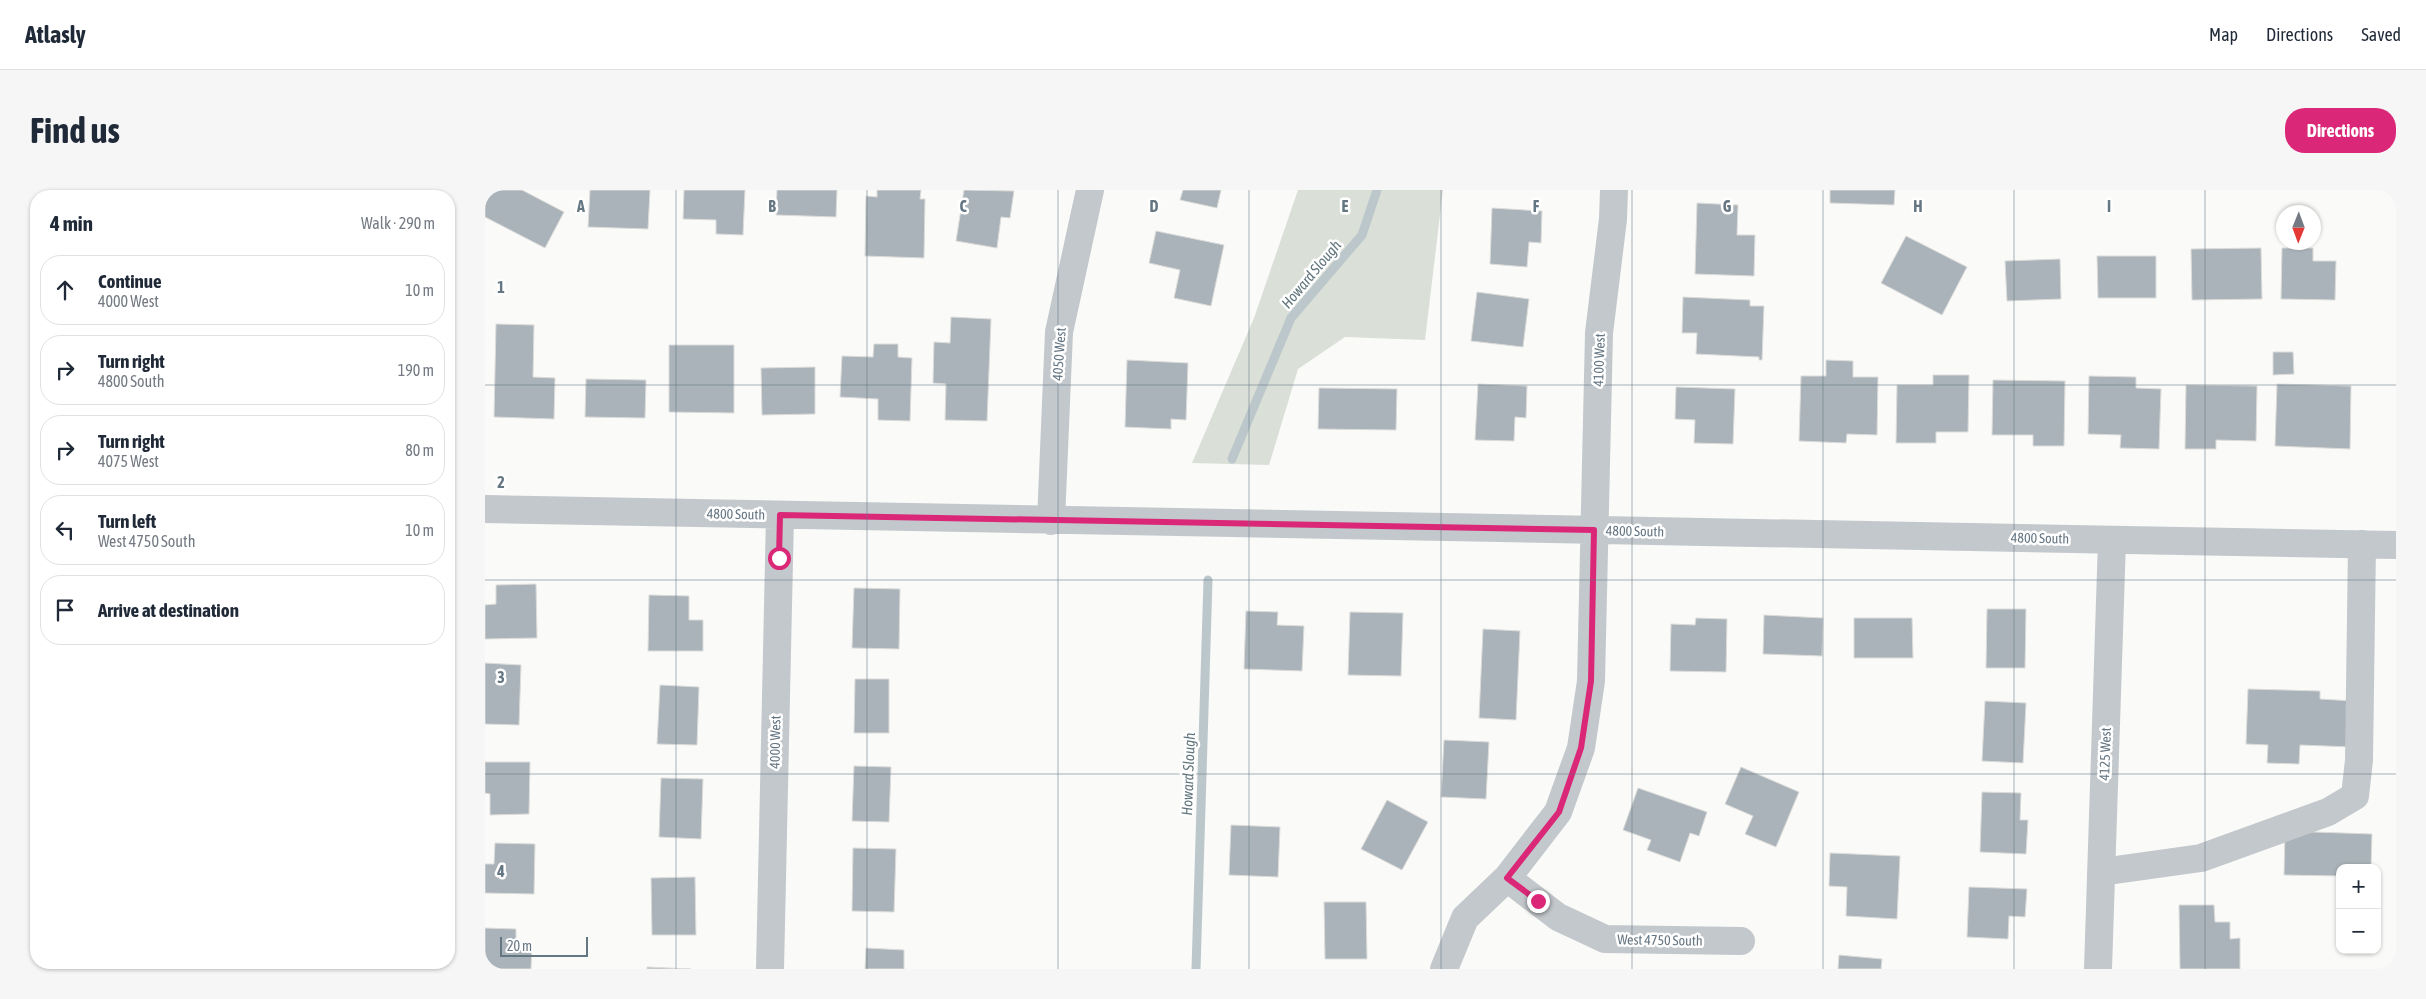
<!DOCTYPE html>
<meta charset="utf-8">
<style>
:root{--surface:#fff;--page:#f6f6f7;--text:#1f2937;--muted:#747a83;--line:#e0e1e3;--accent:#db2777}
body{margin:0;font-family:"Asap Condensed",sans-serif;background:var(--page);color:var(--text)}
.controls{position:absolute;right:15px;bottom:15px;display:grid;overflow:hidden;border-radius:10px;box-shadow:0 1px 4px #0004}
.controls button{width:45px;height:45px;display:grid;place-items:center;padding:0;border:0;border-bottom:1px solid var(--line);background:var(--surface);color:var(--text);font:25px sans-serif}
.compass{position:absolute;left:1791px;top:15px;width:45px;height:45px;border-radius:50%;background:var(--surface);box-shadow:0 1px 4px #0004;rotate:181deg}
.scale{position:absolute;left:15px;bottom:12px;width:88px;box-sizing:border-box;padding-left:5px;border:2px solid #657683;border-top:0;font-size:14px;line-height:18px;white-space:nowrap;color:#657683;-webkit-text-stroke:4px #fff;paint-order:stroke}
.stop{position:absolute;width:15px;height:15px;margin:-11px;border:4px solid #db2777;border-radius:50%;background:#fff}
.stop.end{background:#db2777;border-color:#fff;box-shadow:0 1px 5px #0008}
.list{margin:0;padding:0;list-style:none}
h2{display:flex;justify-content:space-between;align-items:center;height:65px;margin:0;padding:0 20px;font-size:21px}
h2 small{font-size:16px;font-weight:400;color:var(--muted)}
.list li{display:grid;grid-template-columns:32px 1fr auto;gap:15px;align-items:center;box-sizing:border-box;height:70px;margin:0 10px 10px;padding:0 10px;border:1px solid var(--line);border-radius:20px}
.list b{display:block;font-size:19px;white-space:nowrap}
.list p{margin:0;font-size:16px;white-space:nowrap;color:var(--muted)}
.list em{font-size:16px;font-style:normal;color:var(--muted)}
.icon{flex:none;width:28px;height:28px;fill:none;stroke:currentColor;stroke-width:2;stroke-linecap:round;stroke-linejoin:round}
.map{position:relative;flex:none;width:1911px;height:779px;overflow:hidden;border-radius:20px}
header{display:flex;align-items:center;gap:30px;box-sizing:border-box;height:70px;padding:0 25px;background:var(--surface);border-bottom:1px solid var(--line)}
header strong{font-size:24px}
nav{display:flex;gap:28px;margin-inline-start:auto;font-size:18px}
.intro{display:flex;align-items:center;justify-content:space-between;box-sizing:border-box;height:120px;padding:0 30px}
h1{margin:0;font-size:35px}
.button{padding:12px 22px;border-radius:20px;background:var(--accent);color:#fff;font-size:18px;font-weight:700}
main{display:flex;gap:30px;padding:0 30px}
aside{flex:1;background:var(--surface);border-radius:20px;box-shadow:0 1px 4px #0004}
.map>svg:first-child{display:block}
.green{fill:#dadfd7}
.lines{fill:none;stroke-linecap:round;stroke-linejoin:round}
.stream{stroke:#bbc7cb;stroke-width:9}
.building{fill:#aab3b9;stroke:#dcdcda}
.minor{stroke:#c3c8cc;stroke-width:28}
.route{stroke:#db2777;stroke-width:6}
.grid{fill:none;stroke:#657683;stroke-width:1;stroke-opacity:0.55}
.labels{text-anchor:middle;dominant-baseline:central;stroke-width:5;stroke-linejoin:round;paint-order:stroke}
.street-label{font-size:14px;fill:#657683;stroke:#fff}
.water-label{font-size:15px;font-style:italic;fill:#60757c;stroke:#fff}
.grid-label{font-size:16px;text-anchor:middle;font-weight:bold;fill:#657683;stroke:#fff;stroke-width:5;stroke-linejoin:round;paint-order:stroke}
</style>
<header>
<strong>Atlasly</strong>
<nav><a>Map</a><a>Directions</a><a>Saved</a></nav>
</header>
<div class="intro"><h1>Find us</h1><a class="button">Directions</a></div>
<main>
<aside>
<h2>4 min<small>Walk · 290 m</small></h2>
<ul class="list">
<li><svg class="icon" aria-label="ahead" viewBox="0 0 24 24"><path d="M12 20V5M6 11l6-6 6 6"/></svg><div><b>Continue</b><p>4000 West</p></div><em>10 m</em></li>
<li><svg class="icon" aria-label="right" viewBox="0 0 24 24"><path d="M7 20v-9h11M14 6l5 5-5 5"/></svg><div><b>Turn right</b><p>4800 South</p></div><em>190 m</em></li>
<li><svg class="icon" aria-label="right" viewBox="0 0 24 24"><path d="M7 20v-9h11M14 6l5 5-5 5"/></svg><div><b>Turn right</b><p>4075 West</p></div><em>80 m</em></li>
<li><svg class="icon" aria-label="left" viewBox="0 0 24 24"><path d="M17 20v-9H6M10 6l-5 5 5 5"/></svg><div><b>Turn left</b><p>West 4750 South</p></div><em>10 m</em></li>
<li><svg class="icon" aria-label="arrive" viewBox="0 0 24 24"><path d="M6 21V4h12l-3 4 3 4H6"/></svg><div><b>Arrive at destination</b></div></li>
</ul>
</aside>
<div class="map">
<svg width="1911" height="779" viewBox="0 0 1911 779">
<rect width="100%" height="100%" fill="#fafaf8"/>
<!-- green -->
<path class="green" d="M813,0h145l-18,150 -80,-3 -47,32 -29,96 -77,-2 62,-145z"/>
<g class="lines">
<!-- stream -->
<path class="stream" d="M747,269l59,-141 71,-83 15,-45
M711,779l12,-389"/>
</g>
<!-- building -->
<path class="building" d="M2,0h35l42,22 -19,36 -60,-31v-22z
M105,0h60l-2,39 -60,-2z
M199,0h61l-2,45 -27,-1v-14l-33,-1z
M292,0h60l-1,27 -60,-2z
M392,0h44l-1,9h5l-1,59 -59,-2 1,-60 11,1z
M479,0l50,1 -4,27 -9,-1 -4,31 -41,-7z
M698,0h38l-4,18 -37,-8z
M1345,0h65l-1,15 -64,-2z
M1212,13l41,2 -1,30h18l-1,41 -59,-2z
M1007,18l50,3 -1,32 -12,-1 -2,25 -37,-3z
M671,41l68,14 -13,61 -37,-8 6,-28 -31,-7z
M1421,46l61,31 -25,48 -61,-32z
M1776,58l1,51 -70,1 -1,-51z
M1797,58h31v13h23l-1,39 -54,-1z
M1612,66h59v42h-58z
M1575,69l1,40 -54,2 -2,-40z
M992,102l52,7 -6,48 -52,-6z
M1198,107l67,3v6h14l-2,54h-3v-3l-63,-3 1,-21h-15z
M466,127l40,2 -4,102 -42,-1 1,-36 -13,-1 1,-41 16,1z
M11,134l38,1 -1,52 22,1 -1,41 -60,-2z
M389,154h24v13l14,1 -2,63 -32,-1v-21l-38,-2 2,-41 31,1z
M184,155h65v68l-65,-1z
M1788,162h20l1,22 -21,1z
M642,170l61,3 -2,57 -15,-1v10l-46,-2z
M1341,170l27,1v16h25l-1,58 -30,-1 -1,9 -47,-2 2,-65h25z
M330,177v47l-53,1 -1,-47z
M1448,185h36l-1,57h-32v11h-40l1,-58h36z
M1604,186l47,1v11l25,1 -2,60 -39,-1 1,-13 -33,-1z
M101,189l60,1 -1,38 -60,-1z
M1508,190l72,1 -1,65h-31v-11h-41z
M993,194l49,2 -1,32 -11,-1 -1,24 -39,-1z
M1792,194l74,2 -1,63 -75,-3z
M1701,195l71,1 -1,55 -40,-1v9h-31z
M1191,197l59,2 -2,55 -39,-1 1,-23 -20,-1z
M834,198l78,1 -1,41 -78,-1z
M51,394l1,54 -52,1v-34l11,-1v-19z
M369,398l46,1 -1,60 -47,-1z
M164,405l40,1v24h14v31h-55z
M1502,419h39l-1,59h-39z
M761,421l32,1 -1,13 27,1 -2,45 -58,-2z
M865,422l53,1 -2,63 -53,-1z
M1279,425l59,3 -1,38 -59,-2z
M1211,428l31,1 -1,53 -56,-1 1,-47 24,1z
M1369,428h58l1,40h-59z
M998,439l37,2 -4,89 -37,-2z
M0,473l36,2 -2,60 -34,-1z
M370,489h34v54h-35z
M175,495l39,2 -2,58 -40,-1z
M1763,499l72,2v8l33,2 -1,46 -52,-2 -1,19 -32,-1 1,-18 -22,-1z
M1500,511l41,2 -3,60 -41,-2z
M959,550l45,2 -3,57 -45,-2z
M0,572h45l-1,52 -39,1v-21l-5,-1z
M369,576l37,1 -2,55 -37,-1z
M1256,577l58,25 -23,55 -31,-13 8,-18 -28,-12z
M176,588l42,1 -2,60 -42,-2z
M1153,598l69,24 -8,24 -9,-3 -10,29 -33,-12 4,-10 -28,-10z
M1497,602l39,1 -1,27h8l-2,34 -46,-2z
M902,610l41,22 -26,48 -41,-21z
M746,635l49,2 -2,50 -49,-2z
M1800,641l87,3 -1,34h-31v8l-56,-1z
M10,653l40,1 -1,50 -49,-1v-29h9z
M368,658l43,1 -2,63 -42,-1z
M1345,663l70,3 -3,63 -51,-3 1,-29 -18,-1z
M210,687l1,58h-44l-1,-57z
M1484,697l58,2 -2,28 -16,-1 -1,23 -41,-2z
M839,712h42l1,57h-42z
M1694,715h35l1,17h15v17l10,-1v31h-60z
M0,738l31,1v16h16l-1,24h-46z
M381,758l38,2v19h-39z
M1354,765l43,4 -1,10h-43z
M162,777l44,2h-44z"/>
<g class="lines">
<!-- minor -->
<path class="minor" d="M0,319l1911,36
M566,331l8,-189 31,-142
M1616,682l100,-14 127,-46 27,-16 4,-36 3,-216
M1022,688l51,39 47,22 136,2
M285,779l10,-454
M959,779l21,-51 42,-40 51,-66 23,-64 10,-67 8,-348 14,-114 1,-29
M1613,779l14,-429"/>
</g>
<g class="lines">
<!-- route -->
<path class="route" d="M294,368l1,-43 814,15 -3,151 -10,67 -22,64 -52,66 31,23"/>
</g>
<!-- grid -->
<path class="grid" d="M191,0v779M382,0v779M573,0v779M764,0v779M956,0v779M1147,0v779M1338,0v779M1529,0v779M1720,0v779M0,195h1911M0,390h1911M0,584h1911"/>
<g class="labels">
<!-- street labels -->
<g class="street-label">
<text transform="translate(574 164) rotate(-86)">4050 West</text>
<text transform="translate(1114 170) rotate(-88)">4100 West</text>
<text transform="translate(251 324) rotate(1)">4800 South</text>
<text transform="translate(1150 341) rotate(1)">4800 South</text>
<text transform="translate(1555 348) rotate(1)">4800 South</text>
<text transform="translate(290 552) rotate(-89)">4000 West</text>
<text transform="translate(1620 564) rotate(-88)">4125 West</text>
<text transform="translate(1175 750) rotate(1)">West 4750 South</text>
</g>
<!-- water labels -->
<g class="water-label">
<text transform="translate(826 84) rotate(-50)">Howard Slough</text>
<text transform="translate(703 584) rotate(-88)">Howard Slough</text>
</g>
</g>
<g class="grid-label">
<text x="96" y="22">A</text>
<text x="287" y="22">B</text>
<text x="478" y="22">C</text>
<text x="669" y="22">D</text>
<text x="860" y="22">E</text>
<text x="1051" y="22">F</text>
<text x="1242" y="22">G</text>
<text x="1433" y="22">H</text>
<text x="1624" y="22">I</text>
<text x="16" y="103">1</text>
<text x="16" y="298">2</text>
<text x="16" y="493">3</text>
<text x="16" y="687">4</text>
</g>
</svg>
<div class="controls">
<button>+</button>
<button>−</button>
</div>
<svg class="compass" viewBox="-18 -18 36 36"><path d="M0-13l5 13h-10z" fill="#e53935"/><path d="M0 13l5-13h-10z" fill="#747a83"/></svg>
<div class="scale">20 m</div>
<div class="stop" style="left:294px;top:368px"></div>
<div class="stop end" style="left:1053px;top:711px"></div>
</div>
</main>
